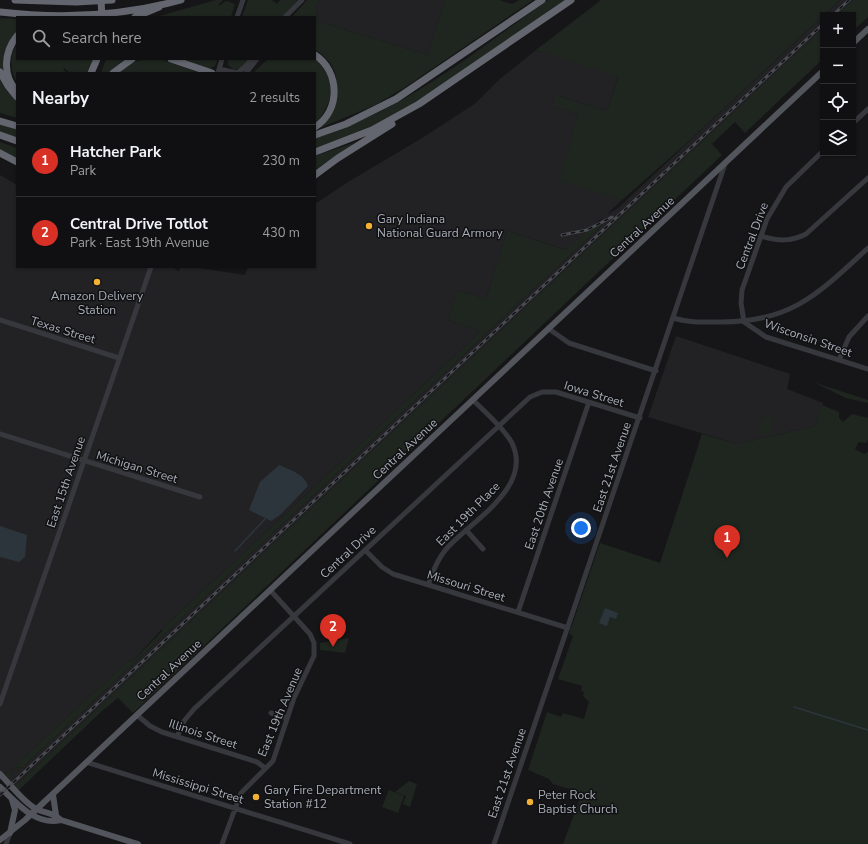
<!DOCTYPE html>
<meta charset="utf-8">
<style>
:root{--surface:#101012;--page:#19191b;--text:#f1f3f6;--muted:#9c9d9f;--line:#303032;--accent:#d93025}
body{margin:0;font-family:"Nunito Sans",sans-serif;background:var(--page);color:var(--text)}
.controls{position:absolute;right:12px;top:12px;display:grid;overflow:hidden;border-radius:0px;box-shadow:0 1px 3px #0004}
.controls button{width:36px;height:36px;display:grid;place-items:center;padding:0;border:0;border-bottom:1px solid var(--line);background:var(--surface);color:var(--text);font:20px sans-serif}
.you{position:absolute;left:581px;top:528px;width:14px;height:14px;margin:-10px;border:3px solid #fff;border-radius:50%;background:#1a73e8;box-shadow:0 0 0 6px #1a73e833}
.badge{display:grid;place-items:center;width:26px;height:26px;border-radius:50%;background:var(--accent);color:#fff;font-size:13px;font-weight:700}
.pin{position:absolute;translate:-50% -33px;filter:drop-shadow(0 1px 2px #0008)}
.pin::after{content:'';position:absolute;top:21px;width:14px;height:12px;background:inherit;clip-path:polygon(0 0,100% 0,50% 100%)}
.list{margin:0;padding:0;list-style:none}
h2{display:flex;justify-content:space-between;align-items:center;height:52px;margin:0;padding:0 16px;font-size:17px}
h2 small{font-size:13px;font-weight:400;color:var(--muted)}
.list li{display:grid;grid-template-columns:26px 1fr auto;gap:12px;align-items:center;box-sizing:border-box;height:72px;padding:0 16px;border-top:1px solid var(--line)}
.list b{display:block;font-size:15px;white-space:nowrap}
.list p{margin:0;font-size:13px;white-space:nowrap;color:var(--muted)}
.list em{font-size:13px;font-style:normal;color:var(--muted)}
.icon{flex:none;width:22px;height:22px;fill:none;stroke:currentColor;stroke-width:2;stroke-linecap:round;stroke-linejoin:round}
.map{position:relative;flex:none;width:868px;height:844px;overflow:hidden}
.search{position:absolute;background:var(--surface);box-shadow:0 1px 3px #0004;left:16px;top:16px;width:300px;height:44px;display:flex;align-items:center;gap:10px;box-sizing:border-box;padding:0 14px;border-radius:0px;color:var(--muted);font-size:15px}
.panel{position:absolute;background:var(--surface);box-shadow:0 1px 3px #0004;left:16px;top:72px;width:300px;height:196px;border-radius:0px}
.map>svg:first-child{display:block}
.built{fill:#222225}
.green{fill:#1e261f}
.water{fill:#2c353c}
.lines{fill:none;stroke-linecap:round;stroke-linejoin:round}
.stream{stroke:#2c353c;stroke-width:1.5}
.minor{stroke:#37383d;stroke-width:5}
.major{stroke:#53555c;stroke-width:6}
.highway{stroke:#63666e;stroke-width:7}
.rail-casing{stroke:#4a4c52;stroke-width:3}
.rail{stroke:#111113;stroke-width:1.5;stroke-dasharray:4.5;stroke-linecap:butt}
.highway-bridge{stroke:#63666e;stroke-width:7}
.poi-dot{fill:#f2b134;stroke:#111113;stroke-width:1.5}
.labels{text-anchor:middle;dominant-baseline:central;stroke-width:3;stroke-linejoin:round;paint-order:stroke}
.poi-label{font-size:12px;fill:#a8adb8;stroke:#111113;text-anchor:start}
.street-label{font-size:12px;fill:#a8adb8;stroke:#111113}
</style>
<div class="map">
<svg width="868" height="844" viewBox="0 0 868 844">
<rect width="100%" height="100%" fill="#161618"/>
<!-- built -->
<path class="built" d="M321,0h124l-17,55 -111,-34 -1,-17z
M840,0h13l-16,15h-13z
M823,16v12l-808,758 -7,-7 2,-7 4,-4 9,-1 577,-540 2,-3 -1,-5 -34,31 -60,-19 -21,68 -29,-9 -9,30 31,11 -2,4 -315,294 -29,32 -4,-1 -129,120v-605l17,10v82h155l7,4 1,-4h12l53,8 3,-8h67v-63l33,-22 74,-44 54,-35 25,-25 35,-28 82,26 -11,35 -52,-16v12l23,7 -18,66 62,20 -16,15 12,-7z
M676,336l114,38 -3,15 36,14 -8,23 -78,18 -89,-27z"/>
<!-- green -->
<path class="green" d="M216,0h7l-5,5 1,1 7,-5 9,3 -4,13h-75z
M248,0h24l5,4 3,-4h18l-16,17h-40z
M307,0h14l-5,4 1,17 111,34 17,-55h54l13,4 7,-4h14l-129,88 -29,17 -55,23c20,-23 27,-61 -5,-78v-33h-23z
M548,0h17l-153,106 -47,24 -50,18v-10c87,-26 160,-86 233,-138z
M601,0h239l-152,142 -66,58 -63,-19 19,-67 -23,-7v-12l52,16 11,-34 -82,-27z
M853,0h15v17l-15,14v-16h-16z
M0,18l17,1v13l-4,4 -8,40 -5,-9z
M823,28v31l-78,74 -10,-11 -23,22 10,11 -589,558 -15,-15 -16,13 -83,79 -4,-4z
M17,44v15h76l-6,14h-17l-6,-5 -1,1 4,4h-50v10c-7,-12 -8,-26 0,-39z
M106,59h20l-16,14h-9z
M146,59l17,1 37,13h-81l14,-11z
M181,59h37l-3,7 -6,3z
M228,59h21l-5,7 -10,4 -6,-5z
M268,59h46c24,18 20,45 1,64v-50h-62z
M0,79l5,10 12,12v17l-17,-5z
M0,124l17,5v9l-17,-6z
M0,142l17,6v11l-17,-9z
M356,142l-37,25 -4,3v-14z
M602,224l-2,3 -577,540 -9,1 -4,4 2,3 -4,4 -3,-4 124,-115 4,1 30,-31 -1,-1 315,-294 2,-4 -31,-11 9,-30 29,9 21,-68 59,19 21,-19z
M813,382l55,18v3l-22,-5z
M822,405l17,7v6l4,4 9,-8 16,4v22l-2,3 -7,-1 -4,7 9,5 4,-2v392h-305l19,-51 -29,-9 -4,-5 -21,-9 19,-58 14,5 2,-4 21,6 5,-17 -6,-6 1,-4 -3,-1 1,-5 -24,-7 15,-43 -4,-2 31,-91 60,20 42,-129 35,10 78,-18z
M764,416l10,3 -5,17 -11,-4z
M349,638l-4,15 -25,-3v-7z
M409,781l8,3 -7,23 -7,-3 3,-8 -11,-4z
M389,790l15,6 -6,17 -16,-6z"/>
<!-- water -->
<path class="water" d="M279,465c9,4 26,9 29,21l-28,29 -9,6 -22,-11 11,-28z
M0,526l27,9 -2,22 -6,5 -19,-5z
M605,608l13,5 -2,6 -6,-2 -3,9 -8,-3z"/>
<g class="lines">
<!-- stream -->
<path class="stream" d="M235,551l30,-32
M794,707l74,23"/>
<!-- minor -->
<path class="minor" d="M237,17l6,-17
M285,17l17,-17
M219,69l18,4 8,-6 7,-8
M218,73l4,-14
M246,73l11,-14
M853,123l15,-14
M761,236c16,5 30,6 45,-2l62,-56
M673,318c16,5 32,4 49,4 70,0 97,-29 146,-74
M0,320l119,38
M744,322l-3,-19 1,-13 25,-71 19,-32 37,-36
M744,322l22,15 102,32
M549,329l20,14 87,28
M839,360l10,-23 19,-21
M0,434l200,63
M466,530l17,19
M365,550l17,17 11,7 175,54
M428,585c5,-14 10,-27 20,-38 25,-27 85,-60 64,-104 -9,-16 -26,-30 -39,-43
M518,612l71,-210
M0,704l151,-437
M271,713l16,5
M137,715l13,11 12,6 95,30 8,6
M177,737l7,-16 10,-12 336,-312 12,-5h14l84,26
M86,762l264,82
M6,844l4,-11
M222,844l19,-51 32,-32 21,-63 20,-42v-13l-4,-9 -40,-44
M494,844l231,-680"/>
<!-- major -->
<path class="major" d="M853,43l15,-14
M0,774c11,11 22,27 36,35 9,4 18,4 25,11l77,24
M0,787c17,16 35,39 61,33
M53,795l3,20
M10,833l5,-23 -3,-10
M0,840l25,-20 798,-749"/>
<!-- highway -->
<path class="highway" d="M15,0l61,2 36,-2
M0,12c59,7 123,4 181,-12
M135,17l24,-10
M17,36c-13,16 -15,40 0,55
M315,55c25,16 26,56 0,72
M171,59l41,14
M0,72l8,14 9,11
M91,73l6,-14
M113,73l19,-14
M0,121l17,5
M0,135l17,6
M315,135l31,-11 50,-25 146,-99
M315,152l57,-22 47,-26 152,-104
M0,153l17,9
M315,175l23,-17 54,-34"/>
<defs>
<path id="rail" d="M833,15l16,-15
M562,235l25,-5 25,-13
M0,795l823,-771"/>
</defs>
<!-- rail casing -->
<use href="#rail" class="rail-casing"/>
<!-- rail -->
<use href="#rail" class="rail"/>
<!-- highway-bridge -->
<path class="highway-bridge" d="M101,0l1,17"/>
</g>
<!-- markers -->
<g class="poi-dot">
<circle cx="369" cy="226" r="4"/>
<circle cx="97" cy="282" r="4"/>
<circle cx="256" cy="797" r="4"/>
<circle cx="530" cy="802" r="4"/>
</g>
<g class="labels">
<!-- poi labels -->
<g class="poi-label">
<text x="377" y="219">Gary Indiana<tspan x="377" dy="14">National Guard Armory</tspan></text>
<text x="97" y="296" text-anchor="middle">Amazon Delivery<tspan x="97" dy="14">Station</tspan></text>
<text x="264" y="790">Gary Fire Department<tspan x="264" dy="14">Station #12</tspan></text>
<text x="538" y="795">Peter Rock<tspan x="538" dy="14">Baptist Church</tspan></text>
</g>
<!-- street labels -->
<g class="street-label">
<text transform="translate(642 227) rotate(-43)">Central Avenue</text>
<text transform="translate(752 236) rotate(-69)">Central Drive</text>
<text transform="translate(63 330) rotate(17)">Texas Street</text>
<text transform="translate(808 338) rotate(19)">Wisconsin Street</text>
<text transform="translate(594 394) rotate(17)">Iowa Street</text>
<text transform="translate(405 449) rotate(-43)">Central Avenue</text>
<text transform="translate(137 467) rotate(17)">Michigan Street</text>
<text transform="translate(612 467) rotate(-71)">East 21st Avenue</text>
<text transform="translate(66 482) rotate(-71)">East 15th Avenue</text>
<text transform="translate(544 504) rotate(-71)">East 20th Avenue</text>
<text transform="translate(468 514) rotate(-45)">East 19th Place</text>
<text transform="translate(348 552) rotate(-43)">Central Drive</text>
<text transform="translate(466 586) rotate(17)">Missouri Street</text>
<text transform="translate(169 670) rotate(-43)">Central Avenue</text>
<text transform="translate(280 712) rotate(-67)">East 19th Avenue</text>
<text transform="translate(203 734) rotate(18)">Illinois Street</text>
<text transform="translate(507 773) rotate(-71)">East 21st Avenue</text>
<text transform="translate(198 786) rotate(17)">Mississippi Street</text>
</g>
</g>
</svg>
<div class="controls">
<button>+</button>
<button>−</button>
<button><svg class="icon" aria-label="locate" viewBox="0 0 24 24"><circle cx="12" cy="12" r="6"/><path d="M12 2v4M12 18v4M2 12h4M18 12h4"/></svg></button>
<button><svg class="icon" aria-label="layers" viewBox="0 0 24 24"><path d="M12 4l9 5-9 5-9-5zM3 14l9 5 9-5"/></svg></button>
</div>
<div class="you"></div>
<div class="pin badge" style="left:727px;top:558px">1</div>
<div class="pin badge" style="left:333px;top:647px">2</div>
<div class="search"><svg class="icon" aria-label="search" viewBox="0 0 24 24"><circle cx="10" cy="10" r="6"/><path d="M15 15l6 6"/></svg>Search here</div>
<section class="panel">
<h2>Nearby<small>2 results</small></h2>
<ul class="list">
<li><span class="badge">1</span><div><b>Hatcher Park</b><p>Park</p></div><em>230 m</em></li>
<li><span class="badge">2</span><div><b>Central Drive Totlot</b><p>Park · East 19th Avenue</p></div><em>430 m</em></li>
</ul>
</section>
</div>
